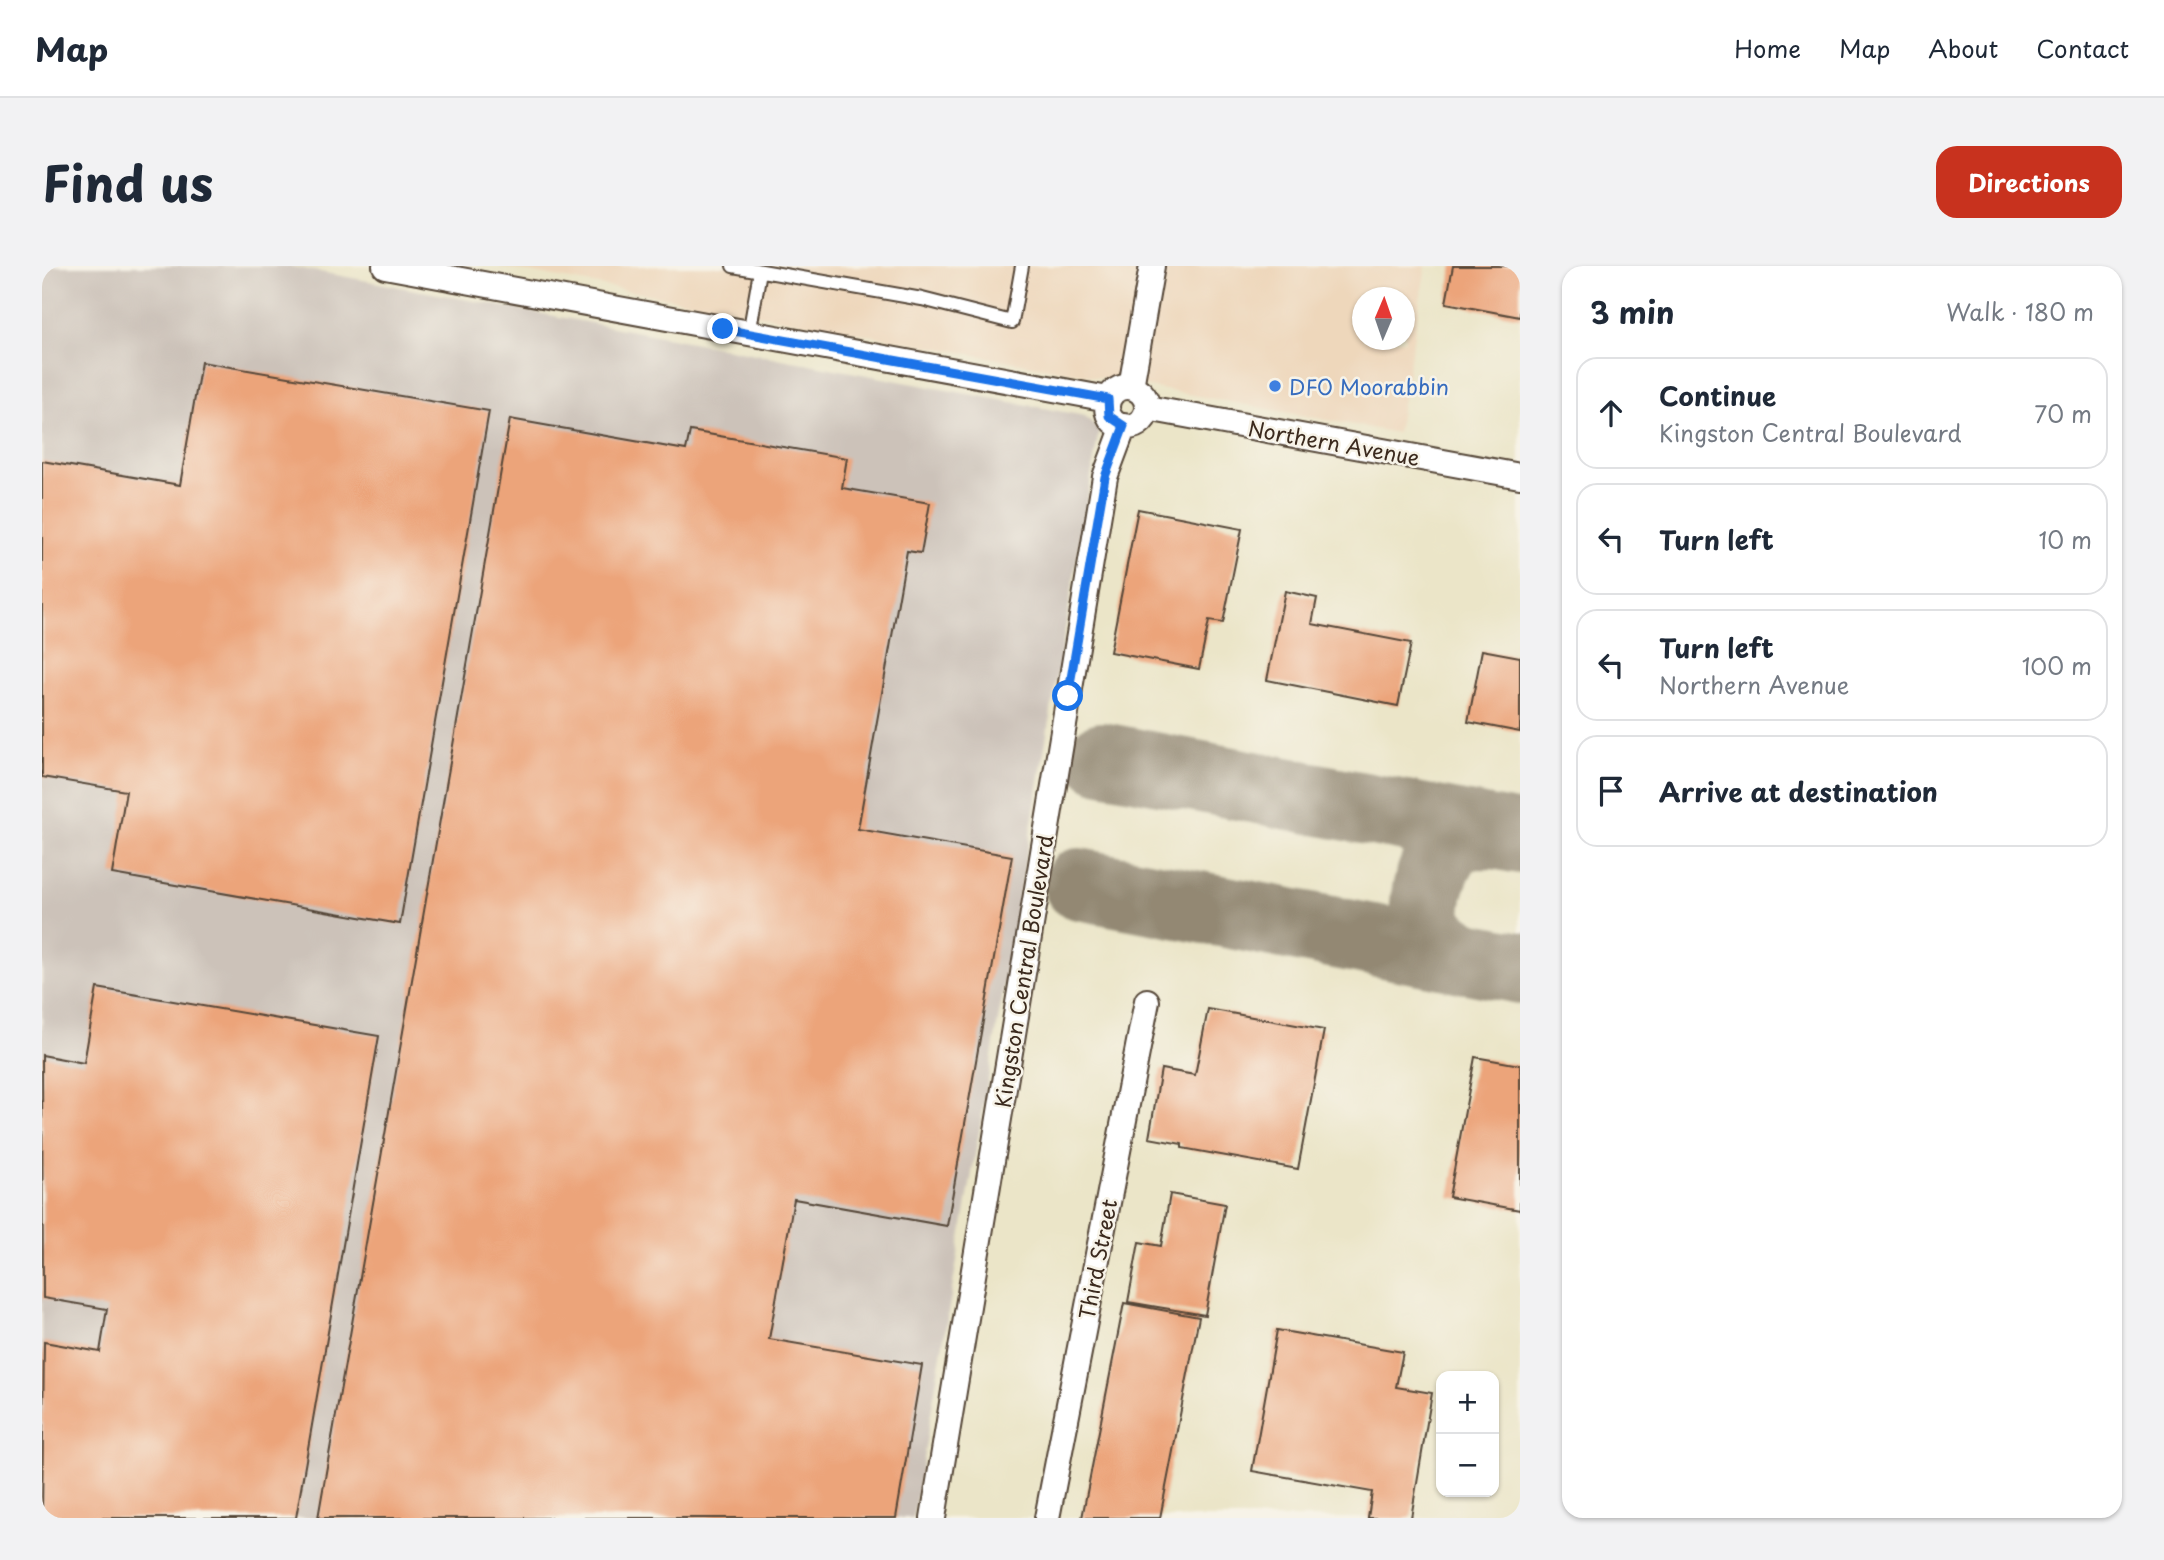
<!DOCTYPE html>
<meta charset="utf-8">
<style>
:root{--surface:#fff;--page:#f2f2f3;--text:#1f2937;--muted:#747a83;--line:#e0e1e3;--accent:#c8321e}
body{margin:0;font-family:"Playpen Sans",sans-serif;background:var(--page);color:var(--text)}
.controls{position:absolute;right:21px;bottom:21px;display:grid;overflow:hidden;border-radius:14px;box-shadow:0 2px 5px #0004}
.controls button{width:63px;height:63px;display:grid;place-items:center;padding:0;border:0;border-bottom:2px solid var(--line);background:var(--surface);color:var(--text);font:35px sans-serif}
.compass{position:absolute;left:1310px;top:21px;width:63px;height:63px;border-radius:50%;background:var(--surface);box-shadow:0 2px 5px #0004;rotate:2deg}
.stop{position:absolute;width:21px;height:21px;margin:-16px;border:5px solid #1a73e8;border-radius:50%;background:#fff}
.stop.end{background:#1a73e8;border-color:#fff;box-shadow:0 2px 7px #0008}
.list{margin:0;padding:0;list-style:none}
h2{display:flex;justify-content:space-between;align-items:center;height:91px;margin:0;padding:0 28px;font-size:30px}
h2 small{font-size:23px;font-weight:400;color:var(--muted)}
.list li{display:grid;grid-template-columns:46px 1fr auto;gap:21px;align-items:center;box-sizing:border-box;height:112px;margin:0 14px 14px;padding:0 14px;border:2px solid var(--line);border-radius:21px}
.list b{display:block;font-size:26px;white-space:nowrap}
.list p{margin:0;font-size:23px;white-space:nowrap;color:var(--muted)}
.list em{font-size:23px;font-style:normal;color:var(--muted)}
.icon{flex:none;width:38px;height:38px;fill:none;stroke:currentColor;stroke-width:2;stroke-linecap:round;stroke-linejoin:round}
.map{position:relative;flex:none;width:1478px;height:1252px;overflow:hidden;border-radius:21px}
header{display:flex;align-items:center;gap:42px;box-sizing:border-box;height:98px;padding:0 35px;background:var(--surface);border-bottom:2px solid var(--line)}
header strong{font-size:33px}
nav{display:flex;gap:38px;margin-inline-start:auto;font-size:24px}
.intro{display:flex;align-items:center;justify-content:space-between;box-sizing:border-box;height:168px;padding:0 42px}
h1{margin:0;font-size:49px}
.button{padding:18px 32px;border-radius:21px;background:var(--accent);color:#fff;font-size:24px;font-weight:700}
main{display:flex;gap:42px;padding:0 42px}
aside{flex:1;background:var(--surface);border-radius:21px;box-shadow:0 2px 5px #0004}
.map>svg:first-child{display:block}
.built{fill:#eed7bb;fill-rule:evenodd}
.industrial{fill:#ccc2b9}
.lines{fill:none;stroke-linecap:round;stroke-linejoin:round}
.taxiway{stroke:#938873;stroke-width:72}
.building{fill:#eca47a}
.lane-casing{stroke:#554638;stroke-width:16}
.street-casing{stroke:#554638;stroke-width:28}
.lane{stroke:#fff;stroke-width:12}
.street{stroke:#fff;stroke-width:24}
.route{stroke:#1a73e8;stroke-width:9}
.shop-dot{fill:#3f7fe0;stroke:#f7f3e8;stroke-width:2.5}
.labels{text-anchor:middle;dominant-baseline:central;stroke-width:5;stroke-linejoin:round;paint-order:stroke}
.shop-label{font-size:21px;fill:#366cbe;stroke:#f7f3e8;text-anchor:start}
.street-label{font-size:21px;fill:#3b2a1e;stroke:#f7f3e8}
</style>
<header>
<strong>Map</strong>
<nav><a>Home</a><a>Map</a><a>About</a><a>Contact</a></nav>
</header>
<div class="intro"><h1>Find us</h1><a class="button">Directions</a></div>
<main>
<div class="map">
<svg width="1478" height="1252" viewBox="0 0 1478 1252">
<rect width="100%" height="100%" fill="#f7f3e8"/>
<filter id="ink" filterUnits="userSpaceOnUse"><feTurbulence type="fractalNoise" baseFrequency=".0143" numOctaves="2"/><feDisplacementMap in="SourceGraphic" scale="14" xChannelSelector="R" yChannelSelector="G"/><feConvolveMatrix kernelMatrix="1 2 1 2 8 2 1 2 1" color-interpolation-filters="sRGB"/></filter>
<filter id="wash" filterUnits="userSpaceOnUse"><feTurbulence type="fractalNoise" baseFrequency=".00686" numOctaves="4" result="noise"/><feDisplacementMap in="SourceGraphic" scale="28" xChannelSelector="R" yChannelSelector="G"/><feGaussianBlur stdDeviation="1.57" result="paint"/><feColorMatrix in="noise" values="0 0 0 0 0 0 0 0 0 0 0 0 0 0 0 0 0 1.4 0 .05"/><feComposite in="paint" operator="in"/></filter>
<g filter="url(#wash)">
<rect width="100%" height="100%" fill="#ebe5c8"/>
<!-- built -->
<path class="built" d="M454,0h930l-29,167zM1321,32h42v42h-42z"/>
<!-- industrial -->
<path class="industrial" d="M0,0h246l797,150 14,14 -186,1088h-871z"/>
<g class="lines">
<!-- taxiway -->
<path class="taxiway" d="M1060,492l418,80
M1037,618l441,84
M1424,692c-16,-8 -34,-19 -39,-37 -6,-22 10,-74 32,-84 10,-4 22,-4 32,-4"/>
</g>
<g id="blocks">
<!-- building -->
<path class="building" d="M1411,0h67v51l-74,-14z
M159,96l288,49 -89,513 -288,-50 14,-83 -84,-14v-316l138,24z
M468,153l176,31 4,-19 157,27 -5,30 88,15 -9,50 -14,-2 -49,278 154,27 -65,370 -153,-27 -25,140 153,26 -26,153h-578z
M1096,243l104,20 -19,94 -14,-2 -10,48 -89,-17z
M1243,325l32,7 -5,26 99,19 -13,63 -131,-26z
M1440,384l38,7v75l-52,-10z
M55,722l282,48 -83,482h-254l2,-176 56,10 7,-43 -64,-11 -1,-243 42,8z
M1166,743l116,21 -26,139 -116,-21v-4l-33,-6 12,-69 34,6z
M1433,791l45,8v145l-71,-13z
M1128,928l55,10 -20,111 -77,-13 11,-60 22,4z
M1082,1037l75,14 -39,201h-78z
M1235,1064l126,22 -7,35 36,6 -21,125h-43l4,-26 -120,-21z"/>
</g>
</g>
<g filter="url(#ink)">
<use href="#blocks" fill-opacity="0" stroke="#554638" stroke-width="2"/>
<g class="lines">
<defs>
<path id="lane" d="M691,0l189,33 90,23 10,-56
M707,68l11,-63"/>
<path id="street" d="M343,0l723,133
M1089,121l21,-121
M1065 141a20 20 0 1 1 40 0a20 20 0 1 1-40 0Z
M1105,142l373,68
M891,1252l172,-1041 19,-51
M1005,1252l100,-517"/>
</defs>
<!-- lane casing -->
<use href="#lane" class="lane-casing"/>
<!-- street casing -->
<use href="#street" class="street-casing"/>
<!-- lane -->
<use href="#lane" class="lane"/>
<!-- street -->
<use href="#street" class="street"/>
</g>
</g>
<g class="lines" filter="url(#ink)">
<!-- route -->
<path class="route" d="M681,63l385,70 1,17 15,10 -19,51 -37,219"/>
</g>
<!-- markers -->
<circle class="shop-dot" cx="1233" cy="120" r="7"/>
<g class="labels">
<!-- shop labels -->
<g class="shop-label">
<text x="1247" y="120">DFO Moorabbin</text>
</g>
<!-- street labels -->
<g class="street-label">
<text transform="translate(1292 176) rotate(10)">Northern Avenue</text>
<text transform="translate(981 705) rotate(-81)">Kingston Central Boulevard</text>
<text transform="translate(1055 993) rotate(-79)">Third Street</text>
</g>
</g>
</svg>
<div class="controls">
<button>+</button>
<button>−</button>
</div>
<svg class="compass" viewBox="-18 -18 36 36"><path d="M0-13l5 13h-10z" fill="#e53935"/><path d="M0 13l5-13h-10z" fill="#747a83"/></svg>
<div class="stop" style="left:1026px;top:430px"></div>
<div class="stop end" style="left:681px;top:63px"></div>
</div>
<aside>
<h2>3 min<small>Walk · 180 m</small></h2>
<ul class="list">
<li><svg class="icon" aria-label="ahead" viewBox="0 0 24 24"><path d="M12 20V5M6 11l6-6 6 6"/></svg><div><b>Continue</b><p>Kingston Central Boulevard</p></div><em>70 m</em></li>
<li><svg class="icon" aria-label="left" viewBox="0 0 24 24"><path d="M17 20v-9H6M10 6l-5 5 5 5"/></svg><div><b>Turn left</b></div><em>10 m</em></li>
<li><svg class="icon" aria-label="left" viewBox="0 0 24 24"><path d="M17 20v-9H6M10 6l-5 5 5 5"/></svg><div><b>Turn left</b><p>Northern Avenue</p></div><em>100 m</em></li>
<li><svg class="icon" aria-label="arrive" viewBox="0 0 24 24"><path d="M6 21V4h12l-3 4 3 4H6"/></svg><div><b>Arrive at destination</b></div></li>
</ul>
</aside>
</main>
